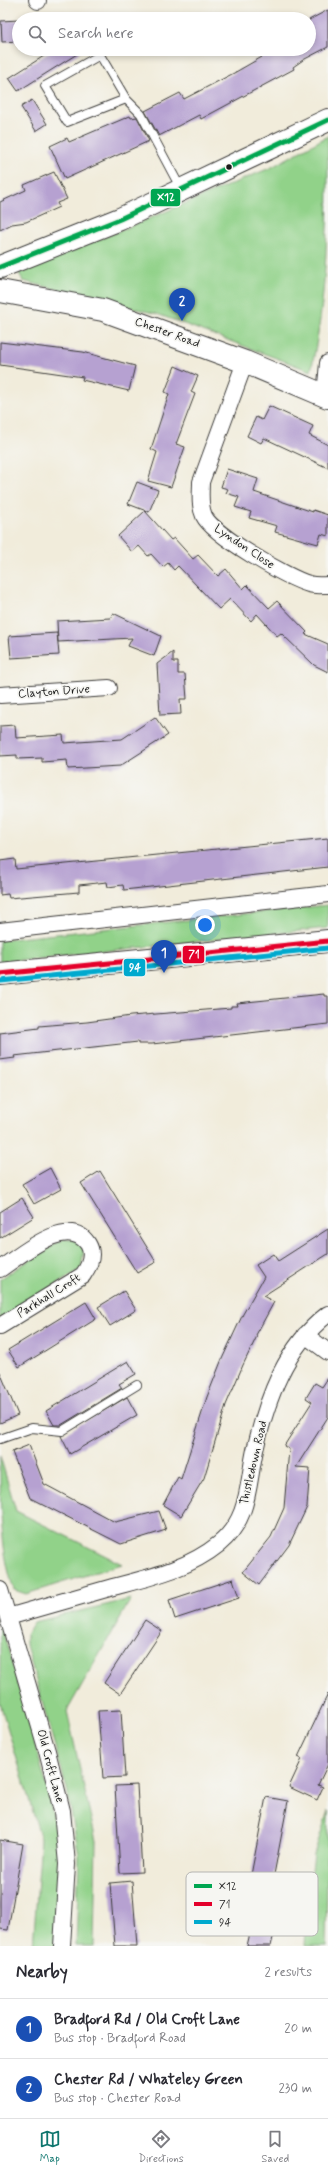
<!DOCTYPE html>
<meta charset="utf-8">
<style>
:root{--surface:#fff;--page:#f7f7f7;--text:#2b2b33;--muted:#7c7c81;--line:#e1e1e2;--accent:#0f766e}
body{margin:0;font-family:Mynerve,sans-serif;background:var(--page);color:var(--text)}
.you{position:absolute;left:205px;top:925px;width:14px;height:14px;margin:-10px;border:3px solid #fff;border-radius:50%;background:#1a73e8;box-shadow:0 0 0 6px #1a73e833}
.badge{display:grid;place-items:center;width:26px;height:26px;border-radius:50%;background:var(--accent);color:#fff;font-size:13px;font-weight:700}
.pin{position:absolute;translate:-50% -33px;filter:drop-shadow(0 1px 2px #0008)}
.pin::after{content:'';position:absolute;top:21px;width:14px;height:12px;background:inherit;clip-path:polygon(0 0,100% 0,50% 100%)}
.list{margin:0;padding:0;list-style:none}
h2{display:flex;justify-content:space-between;align-items:center;height:52px;margin:0;padding:0 16px;font-size:17px}
h2 small{font-size:13px;font-weight:400;color:var(--muted)}
.list li{display:grid;grid-template-columns:26px 1fr auto;gap:12px;align-items:center;box-sizing:border-box;height:60px;padding:0 16px;border-top:1px solid var(--line)}
.list b{display:block;font-size:15px;white-space:nowrap}
.list p{margin:0;font-size:13px;white-space:nowrap;color:var(--muted)}
.list em{font-size:13px;font-style:normal;color:var(--muted)}
.icon{flex:none;width:22px;height:22px;fill:none;stroke:currentColor;stroke-width:2;stroke-linecap:round;stroke-linejoin:round}
.map{position:relative;flex:none;width:328px;height:1946px;overflow:hidden}
.search{position:absolute;background:var(--surface);box-shadow:0 2px 6px #0003;left:12px;right:12px;top:12px;height:44px;display:flex;align-items:center;gap:10px;box-sizing:border-box;padding:0 14px;border-radius:22px;color:var(--muted);font-size:15px}
.sheet{height:172px;background:var(--surface)}
nav{display:flex;justify-content:space-around;align-items:center;box-sizing:border-box;height:56px;border-top:1px solid var(--line);background:var(--surface);font-size:11px;color:var(--muted)}
nav a{display:grid;justify-items:center;gap:2px}
nav .on{color:var(--accent)}
.map>svg:first-child{display:block}
.green{fill:#91d289;stroke:#567752}
.building{fill:#b6a1d1}
.lines{fill:none;stroke-linecap:round;stroke-linejoin:round}
.service-casing{stroke:#3c3b39;stroke-width:10}
.minor-casing{stroke:#3c3b39;stroke-width:18}
.secondary-casing{stroke:#3c3b39;stroke-width:24}
.service{stroke:#fff;stroke-width:8}
.minor{stroke:#fff;stroke-width:16}
.secondary{stroke:#fff;stroke-width:22}
.bus-1-casing{stroke:#f6f6f2;stroke-width:8}
.bus-2-casing{stroke:#f6f6f2;stroke-width:8}
.bus-3-casing{stroke:#f6f6f2;stroke-width:8}
.bus-1{stroke:#00a651;stroke-width:5}
.bus-2{stroke:#e4002b;stroke-width:5}
.bus-3{stroke:#00a9ce;stroke-width:5}
.bus-dot{fill:#1c1c1c;stroke:#f6f6f2;stroke-width:1.5}
.labels{text-anchor:middle;dominant-baseline:central;stroke-width:3.5;stroke-linejoin:round;paint-order:stroke}
.street-label{font-size:12px;fill:#1c1c1c;stroke:#f6f6f2}
.key{fill:#f6f6f2;stroke:#b5b5b2;stroke-width:1}
.key-label{font-size:11px;fill:#1c1c1c}
.line-badge{stroke:#f6f6f2;stroke-width:1.5}
.badge-label{font-size:11px;text-anchor:middle;font-weight:bold;fill:#fff}
</style>
<div class="map">
<svg width="328" height="1946" viewBox="0 0 328 1946">
<rect width="100%" height="100%" fill="#f6f6f2"/>
<filter id="ink" filterUnits="userSpaceOnUse"><feTurbulence type="fractalNoise" baseFrequency=".025" numOctaves="2"/><feDisplacementMap in="SourceGraphic" scale="8" xChannelSelector="R" yChannelSelector="G"/><feConvolveMatrix kernelMatrix="1 2 1 2 8 2 1 2 1" color-interpolation-filters="sRGB"/></filter>
<filter id="wash" filterUnits="userSpaceOnUse"><feTurbulence type="fractalNoise" baseFrequency=".012" numOctaves="4" result="noise"/><feDisplacementMap in="SourceGraphic" scale="16" xChannelSelector="R" yChannelSelector="G"/><feGaussianBlur stdDeviation="0.9" result="paint"/><feColorMatrix in="noise" values="0 0 0 0 0 0 0 0 0 0 0 0 0 0 0 0 0 1.4 0 .05"/><feComposite in="paint" operator="in"/></filter>
<g filter="url(#wash)">
<rect width="100%" height="100%" fill="#f1ecdb"/>
<!-- green -->
<path class="green" d="M328,136c0,78 0,158 -17,235l-154,-57 -134,-33 -4,-8 251,-105z
M328,905v23l-328,34v-22z
M63,1239l12,1 9,9 -3,20 -81,51v-41z
M0,1456l16,55 106,53 -96,30 -12,-4c-14,-40 -14,-89 -14,-134z
M131,1599l-64,112 29,130 -2,105h-18l3,-91 -12,-66 -41,-144v-10l8,-13z
M0,1621l47,166 9,43 4,26 -5,90h-22l8,-107 -41,-136z
M328,1811l-2,135h-21l2,-35 7,-57z"/>
<g id="blocks">
<!-- building -->
<path class="building" d="M328,10v37l-25,13 -10,7 1,2 -93,50 -2,-4 -40,21 -14,-25 35,-18 4,6 50,-26 28,-16 -4,-8h51v-29z
M19,20v21l-17,1 -1,-21z
M55,49h30l-67,42 -9,-13z
M32,100l15,24 -11,7 -15,-24z
M130,116l1,2 6,-1 12,24 -84,38 -15,-33 17,-8 2,4z
M54,172l13,27 -10,4 2,4 -33,15 -14,2 -12,6v-28l26,-12 -2,-5z
M0,342l83,10 52,14 -6,25 -47,-11 1,-3 -83,-12z
M175,366l23,10 -7,16 4,2 -19,50 9,3 -14,40 -23,-6 9,-29 -6,-3 18,-55 -4,-2z
M269,406l44,20 -4,9 19,10v23l-64,-30 -3,5 -14,-7 9,-19 6,3z
M227,469l31,10 -4,13 59,20v-2l15,5v21l-7,-2 -3,10 -43,-12 2,-6 -28,-8 2,-6 -16,-5 4,-10 -13,-4 2,-4 -7,-2z
M137,482l21,8 -9,22 -21,-8z
M145,511l26,29 3,-2 19,21 5,-4 20,21 8,-7 17,20 4,-4 22,23 8,-7 30,31 -2,2 23,10v28l-14,-7 -33,-32 -4,3 -20,-22 -6,7 -21,-22 -11,10 -41,-43 -4,4 -6,-7 -5,4 -12,-13 -3,2 -9,-10 -7,6 -14,-16z
M113,613l48,23 -7,20 -26,-10 4,-8 -74,4 -1,-21 53,-3z
M57,633l2,22 -48,3 -2,-22z
M173,652v10h5v12h7l2,25h-7l1,15 -21,1 -3,-51z
M155,717l13,18 -48,31 -52,3 -1,-9 -25,2v-4l-25,1v-4l-17,1v-30l15,-1 1,13 47,-3 1,8 58,-4z
M328,838v29l-204,23 -1,-5 -15,2 -1,-5 -28,3v7l-70,6 -1,-4 -8,1v-34l15,-2 1,10z
M324,994v2h4v28l-176,20h-14v-2l-124,14 1,2 -15,2v-27l39,-5v-2l48,-4 44,-6 100,-8v-2h7l-1,-3z
M50,1168l11,21 -27,15 -12,-20z
M100,1171l56,91 -19,11 -56,-90z
M22,1198l12,19 -34,21v-26z
M328,1229v25l-65,42 11,6 -18,33 1,1 -14,29 -17,40 -22,73 -23,38 -18,-11 15,-28 3,2 26,-82 15,-38 21,-45 21,-37 -8,-12 17,-11 5,7z
M124,1291l12,19 -26,16 -12,-19z
M86,1302l10,17 -77,48 -11,-17z
M128,1361l8,13 -17,10 3,4 -61,37h-7l-8,-14z
M0,1372l18,43 -18,8z
M328,1378v39l-32,50 14,1 -3,39 -18,38 -30,40 -16,-13 28,-35 13,-29 5,-59 -5,-3 28,-44 -6,-4 9,-15 7,4z
M127,1397l10,18 -67,39 -9,-18z
M29,1445l15,39 71,38 44,-11 7,19 -45,14 -91,-46 -18,-46z
M233,1579l6,19 -64,21 -6,-19z
M145,1620l17,11 -42,63 -16,-11z
M328,1694v70l-10,21 5,2 -6,13 -28,-13 13,-28 -4,-2z
M121,1710l4,67 -22,1 -5,-67z
M137,1785l5,87 -22,1 -5,-87z
M266,1797l22,4 -19,100 -22,-5z
M0,1840l23,4 -15,86 -8,-1z
M132,1881l5,65h-22l-5,-63z
M256,1907l23,5 -8,34h-24z"/>
</g>
</g>
<g filter="url(#ink)">
<use href="#blocks" fill-opacity="0" stroke="#3c3b39" stroke-width="1"/>
<g class="lines">
<defs>
<path id="service" d="M126,99l-26,-44 -55,31 22,36 59,-23 15,15 40,75
M0,1439l32,-11 30,3 75,-46"/>
<path id="minor" d="M37,0l1,1
M245,362l-44,120c0,11 -2,23 3,34 9,19 84,62 105,68 6,2 13,1 19,1
M325,395l3,-32
M0,695l109,-7
M0,931l328,-37
M0,1269c20,-13 68,-56 88,-25 6,10 2,21 -5,31l-83,51
M305,1335l23,17
M0,1590l47,161 15,60 5,53 -5,82
M8,1617c35,-10 70,-20 105,-30 38,-10 75,-18 106,-43 31,-26 28,-58 36,-94 12,-51 30,-103 73,-136"/>
<path id="secondary" d="M0,267l120,-48 208,-99
M0,291l103,19 142,52 83,35
M0,974l328,-33"/>
</defs>
<!-- service casing -->
<use href="#service" class="service-casing"/>
<!-- minor casing -->
<use href="#minor" class="minor-casing"/>
<!-- secondary casing -->
<use href="#secondary" class="secondary-casing"/>
<!-- service -->
<use href="#service" class="service"/>
<!-- minor -->
<use href="#minor" class="minor"/>
<!-- secondary -->
<use href="#secondary" class="secondary"/>
<defs>
<path id="bus-1" d="M0,267l120,-48 208,-99"/>
<path id="bus-2" d="M0,974l328,-33"/>
<path id="bus-3" d="M1,981l327,-33"/>
</defs>
<!-- bus-1 casing -->
<use href="#bus-1" class="bus-1-casing"/>
<!-- bus-2 casing -->
<use href="#bus-2" class="bus-2-casing"/>
<!-- bus-3 casing -->
<use href="#bus-3" class="bus-3-casing"/>
<!-- bus-1 -->
<use href="#bus-1" class="bus-1"/>
<!-- bus-2 -->
<use href="#bus-2" class="bus-2"/>
<!-- bus-3 -->
<use href="#bus-3" class="bus-3"/>
</g>
</g>
<!-- markers -->
<circle class="bus-dot" cx="229" cy="167" r="3.5"/>
<g class="labels">
<!-- street labels -->
<g class="street-label">
<text transform="translate(167 333) rotate(20)">Chester Road</text>
<text transform="translate(244 547) rotate(34)">Lyndon Close</text>
<text transform="translate(54 692) rotate(-4)">Clayton Drive</text>
<text transform="translate(49 1296) rotate(-32)">Parkhall Croft</text>
<text transform="translate(254 1463) rotate(-77)">Thistledown Road</text>
<text transform="translate(50 1766) rotate(75)">Old Croft Lane</text>
</g>
</g>
<!-- legend -->
<rect x="186" y="1872" width="132" height="64" rx="6" class="key"/>
<rect x="194" y="1884" width="18" height="4" fill="#00a651"/>
<rect x="194" y="1902" width="18" height="4" fill="#e4002b"/>
<rect x="194" y="1920" width="18" height="4" fill="#00a9ce"/>
<g class="key-label">
<text x="219" y="1890">X12</text>
<text x="219" y="1908">71</text>
<text x="219" y="1926">94</text>
</g>
<g class="line-badge">
<rect x="150" y="188" width="31" height="19" rx="4" fill="#00a651"/>
<rect x="182" y="945" width="23" height="19" rx="4" fill="#e4002b"/>
<rect x="123" y="958" width="23" height="19" rx="4" fill="#00a9ce"/>
</g>
<g class="badge-label">
<text x="166" y="201">X12</text>
<text x="194" y="958">71</text>
<text x="135" y="971">94</text>
</g>
</svg>
<div class="you"></div>
<div class="pin badge" style="left:164px;top:973px;background:#1a4fb4">1</div>
<div class="pin badge" style="left:182px;top:321px;background:#1a4fb4">2</div>
<div class="search"><svg class="icon" aria-label="search" viewBox="0 0 24 24"><circle cx="10" cy="10" r="6"/><path d="M15 15l6 6"/></svg>Search here</div>
</div>
<section class="sheet">
<h2>Nearby<small>2 results</small></h2>
<ul class="list">
<li><span class="badge" style="background:#1a4fb4">1</span><div><b>Bradford Rd / Old Croft Lane</b><p>Bus stop · Bradford Road</p></div><em>20 m</em></li>
<li><span class="badge" style="background:#1a4fb4">2</span><div><b>Chester Rd / Whateley Green</b><p>Bus stop · Chester Road</p></div><em>230 m</em></li>
</ul>
</section>
<nav>
<a class="on"><svg class="icon" aria-label="map" viewBox="0 0 24 24"><path d="M3 6l6-2 6 2 6-2v14l-6 2-6-2-6 2zM9 4v14M15 6v14"/></svg>Map</a>
<a><svg class="icon" aria-label="directions" viewBox="0 0 24 24"><path d="M12 3l9 9-9 9-9-9zM9 14v-3h6M13 9l2 2-2 2"/></svg>Directions</a>
<a><svg class="icon" aria-label="saved" viewBox="0 0 24 24"><path d="M7 4h10v16l-5-4-5 4z"/></svg>Saved</a>
</nav>
